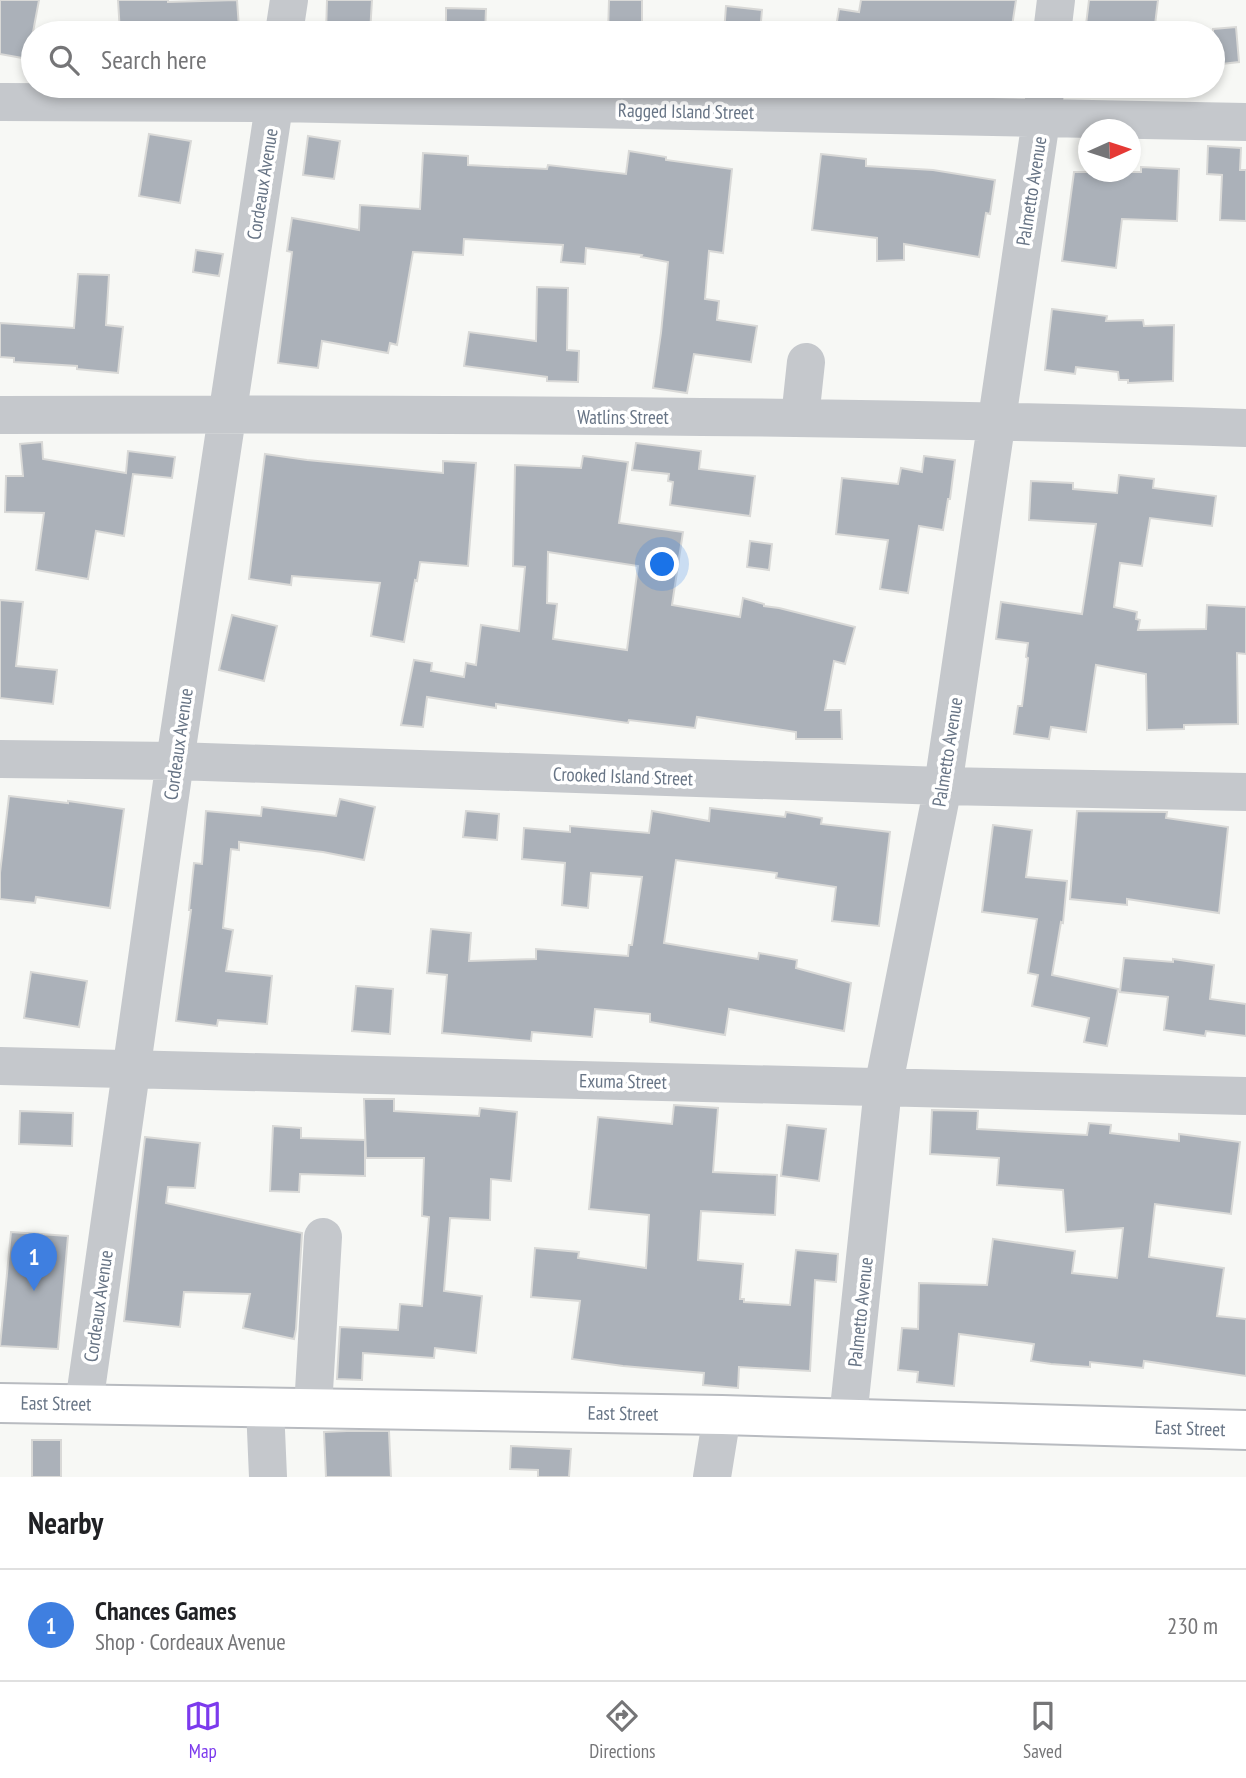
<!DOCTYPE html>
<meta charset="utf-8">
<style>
:root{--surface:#fff;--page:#f2f2f2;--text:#202124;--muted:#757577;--line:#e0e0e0;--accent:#7c3aed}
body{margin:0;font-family:"PT Sans Narrow",sans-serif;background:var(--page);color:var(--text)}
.compass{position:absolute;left:1078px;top:119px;width:63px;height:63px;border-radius:50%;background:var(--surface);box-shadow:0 4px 10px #0003;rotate:87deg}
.you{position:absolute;left:663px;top:565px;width:24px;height:24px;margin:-18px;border:5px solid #fff;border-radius:50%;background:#1a73e8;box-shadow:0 0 0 10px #1a73e833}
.badge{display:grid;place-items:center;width:46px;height:46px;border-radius:50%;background:var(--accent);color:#fff;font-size:23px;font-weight:700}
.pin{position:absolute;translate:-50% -58px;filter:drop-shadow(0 2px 4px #0008)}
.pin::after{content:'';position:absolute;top:37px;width:24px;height:21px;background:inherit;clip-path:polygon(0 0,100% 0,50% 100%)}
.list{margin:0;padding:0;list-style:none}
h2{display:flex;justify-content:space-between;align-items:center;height:91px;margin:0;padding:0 28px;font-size:30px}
h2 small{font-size:23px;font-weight:400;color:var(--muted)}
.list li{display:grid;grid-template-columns:46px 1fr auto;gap:21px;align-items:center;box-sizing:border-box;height:112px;padding:0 28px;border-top:2px solid var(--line)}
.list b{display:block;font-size:26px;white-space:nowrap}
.list p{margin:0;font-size:23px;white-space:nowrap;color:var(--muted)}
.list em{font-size:23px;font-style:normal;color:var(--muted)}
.icon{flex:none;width:38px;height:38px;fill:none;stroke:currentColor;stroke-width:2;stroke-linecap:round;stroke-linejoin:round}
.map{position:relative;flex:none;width:1246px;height:1477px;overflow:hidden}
.search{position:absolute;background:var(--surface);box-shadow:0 4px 10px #0003;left:21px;right:21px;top:21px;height:77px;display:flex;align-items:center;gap:18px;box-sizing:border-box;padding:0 24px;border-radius:38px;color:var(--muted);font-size:26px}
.sheet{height:203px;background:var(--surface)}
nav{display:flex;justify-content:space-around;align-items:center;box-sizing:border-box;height:98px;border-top:2px solid var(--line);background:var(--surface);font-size:19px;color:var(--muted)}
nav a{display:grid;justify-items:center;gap:4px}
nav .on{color:var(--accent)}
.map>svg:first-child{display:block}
.building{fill:#abb1b9;stroke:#d9d9d7;stroke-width:2;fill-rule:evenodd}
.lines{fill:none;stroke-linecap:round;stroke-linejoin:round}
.major-casing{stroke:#b8bbc0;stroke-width:42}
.minor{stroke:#c5c8cc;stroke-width:38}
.major{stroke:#fff;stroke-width:38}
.labels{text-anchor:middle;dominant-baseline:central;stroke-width:7;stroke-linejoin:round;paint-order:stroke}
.street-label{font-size:19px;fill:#677485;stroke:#fff}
</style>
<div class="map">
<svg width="1246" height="1477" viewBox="0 0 1246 1477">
<rect width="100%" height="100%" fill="#f7f8f5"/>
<!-- building -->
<path class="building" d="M0,0h39l-11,59 -28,-5z
M118,0h50v2l69,-2 2,28h-10l1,5h-110z
M327,0h45l-2,33h-44z
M609,0h33v33h-34z
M861,0h155l-5,33h-176l4,-24 20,3z
M1089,0h69l-4,33h-69z
M726,6l36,4 -2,23h-36z
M446,8l40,1 -1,24h-39z
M1236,27l3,35 -26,3v-36z
M149,134l42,7 -11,62 -41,-7z
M308,136l32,5 -6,38 -31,-4z
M1208,146l33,2 -1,22h6v51l-26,-1 2,-45 -15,-1z
M629,151l37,6v3l66,9 -9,84 -14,-2 -4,48 14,2 -2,19 40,6 -6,36 -57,-8 -7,39 -34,-5 8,-55 7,-71 -27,-5 1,-2 -56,-7 -1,16 -24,-2 2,-17 -99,-6 -1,16 -50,-3 -16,93 -7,-2 -2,10 -66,-12 -4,27 -40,-5 14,-111 -5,-1 5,-33 67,12 1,-25 60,4 3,-56 45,3v9l79,4 1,-4 78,9z
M821,154l45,5v7l67,4 62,10 -5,34 -4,-1 -7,44 -75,-13v16l-27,1v-23l-65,-8z
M1141,167l38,2 -2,52 -55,-2 -6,49 -54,-7 12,-89h67z
M196,250l27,4 -4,22 -26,-4z
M78,274l31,1 -3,50 17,2 -5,46 -41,-4v-3l-63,-4v-4l-14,-1v-34l74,5z
M537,287l31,1 -1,62 12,1 -1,31 -31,-1v-4l-83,-11 5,-34 67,9z
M1052,309l55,7 -1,5 37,-1 1,6 30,-1 -1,56 -45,2v-3h-9l-1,-8 -42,-5 -1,7 -30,-4z
M42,442l1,17 83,14 2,-22 47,6 -3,21 -39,-4 -9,62 -28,-5 -8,48 -52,-9 8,-57 -39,-1 1,-36h17l-3,-32z
M636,443l65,8 -2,18 56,7 -5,40 -80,-11 3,-23 -5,-1 1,-7 -37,-4z
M265,454l42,6 136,13v-12l33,2 -8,103 -48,-4 -3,19 -2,-1 -11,62 -33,-6 9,-53 -88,-7 -1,9 -42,-6z
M583,456l45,6 -9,61 64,9 -11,73 68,12 3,-19 21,6v2l15,2 76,19 -10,37 -11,-3 -9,49h16l1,29h-46v-7l-99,-15 -2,11 -66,-8 -1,3 -132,-19v4l-69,-11 -4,30 -22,-2 13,-65 18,3 -1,8 33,6 2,-14 10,2 5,-40 38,6 6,-64 -12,-1 2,-101 66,3zM548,552l90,14 -11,84 -74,-11 4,-35 -10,-1z
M924,456l31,4 -5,39h-2l-5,31 -24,-4 -11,67 -28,-4 8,-49 -52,-6 6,-56 56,6 3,-16 21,4z
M1119,475l35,4 -1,9 63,8 -4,30 -62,-8 -8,48 -22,-3 -6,44 23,5 -1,7 4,1 -2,10 68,-1 1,-24 39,2v47l-9,-1 1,71 -54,1v4l-37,1 -1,-56 -50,-9 -10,67 -35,-5 -2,12 -35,-5 4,-28h4l6,-48 -2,-1 2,-14 -32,-4 5,-37 81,12 14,-90 -67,-4 2,-39 42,2v6l44,4z
M750,541l22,3 -3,26 -22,-3z
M0,600l23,2 -7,64 41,4 -4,34 -53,-6z
M232,615l45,11 -13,55 -45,-11z
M9,796l59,7v-2l56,8 -14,99 -74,-11 -1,6 -35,-4v-26z
M340,799l35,8 -11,53 -41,-8 -84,-10v8l-8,-1 -8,79 10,2 -7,41 46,5 -5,48 -49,-4 -1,6 -41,-5 15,-111h-2l5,-47 8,1 4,-53 55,5 1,-9 74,9z
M710,808l75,9 1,-5 36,6 -1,6 69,8 -11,94 -47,-5 4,-34 -60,-9 1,-5 -101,-13 -12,83 94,16 1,-6 38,7 -1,8 55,15 -7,48 -115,-22 -4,26 -75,-13v-8l-55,-5 -3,28 -60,-5 -1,9 -89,-8 5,-58 -20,-2 4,-44 40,4 -2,28 67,-2v-10l92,7 1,-11h3l10,-68 -51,-4 -3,35 -26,-3 3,-42 -43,-4 2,-31 46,4v-6l79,7 3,-22 57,10z
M466,811l33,3 -2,26 -34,-3z
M1077,811l90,1 -1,6 62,9 -9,86 -92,-14v6l-57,-6z
M993,825l39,5 -6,47 41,4 -4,42 -2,-1 -9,53 66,14 -11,57 -23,-4 5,-24 -57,-12 6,-31 -10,-2 9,-54 -55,-7z
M1124,958l49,4v-3l41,6 -4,34 36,5v32l-40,-5 -1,5 -41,-6 4,-33 -48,-5z
M31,972l56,9 -8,46 -55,-9z
M356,986l37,3 -3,45 -38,-3z
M364,1099h30v12l85,5 1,-8 37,4 -6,69 -20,-2 -1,41 -40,-2 -6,73 38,5 -6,57 -41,-5 -1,10 -71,-5 -1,27 -25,-1 3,-52 58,3 2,-26 22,2 7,-89 -7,-1 2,-58h-58z
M674,1105l44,3 -5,64 64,3 -2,40 -74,-4 -3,49 45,4 -3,35h4v3l46,3 6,-55 42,4 -2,28 -21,-2 -5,91 -71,-4 -1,21 -35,-3 1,-12 -81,-7 -51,-7 8,-58 -49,-4 4,-49 44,4 -1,6 68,10 3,-53 -60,-6 9,-92 74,7z
M932,1110l46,1 -1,18 110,6 2,-12 22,2 -1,8 69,8v-7l61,8 -9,72 -76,-10 -6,53 75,11 -7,48 29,3v57l-102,-15 -1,7 -53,-6v5l-39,-3 -20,-3 3,-17 -75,-10 -5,52 -37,-4 1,-10 -20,-2 4,-42 16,1 1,-46 68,2 6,-46 82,12 -3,22 45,5 6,-50 -57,4 -3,-42 -66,-5 2,-27 -69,-4z
M20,1111l53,2 -1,33 -53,-2z
M787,1125l39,4 -7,52 -38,-5z
M273,1126l28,2v10l64,2v36l-65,-2 -1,18 -29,-1z
M145,1137l55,6 -5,45 -27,-1 -2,16 136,30 -6,96 -2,10 -51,-11 7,-34 -66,-2 -4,35 -56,-6z
M11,1232l57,4 -10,113 -58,-3z
M347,1431h42l2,46h-65l-2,-45z
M32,1440h29v37h-29z
M511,1446l60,3 -2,28h-31v-7l-28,-1z"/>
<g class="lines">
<defs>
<path id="major" d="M0,1403l722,12 524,15"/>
</defs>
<!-- major casing -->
<use href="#major" class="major-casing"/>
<!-- minor -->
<path class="minor" d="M284,33l5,-33
M1052,33l4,-33
M0,102l274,1 972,19
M0,415c415,-2 831,0 1246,13
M800,418l6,-56
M0,759l175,2 768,25 303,6
M0,1066l1246,30
M84,1404l91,-643 102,-675
M265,1407l3,70
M313,1408l10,-171
M848,1418l35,-330 60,-302 103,-700
M712,1477l10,-62"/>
<!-- major -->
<use href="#major" class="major"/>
</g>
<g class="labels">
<!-- street labels -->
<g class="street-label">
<text transform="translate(686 111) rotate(1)">Ragged Island Street</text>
<text transform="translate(262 184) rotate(-81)">Cordeaux Avenue</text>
<text transform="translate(1031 191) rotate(-81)">Palmetto Avenue</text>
<text x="623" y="417">Watlins Street</text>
<text transform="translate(178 744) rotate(-82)">Cordeaux Avenue</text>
<text transform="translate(947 752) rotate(-81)">Palmetto Avenue</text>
<text transform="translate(623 776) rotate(2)">Crooked Island Street</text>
<text transform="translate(623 1081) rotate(1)">Exuma Street</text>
<text transform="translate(98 1306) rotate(-82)">Cordeaux Avenue</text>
<text transform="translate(860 1312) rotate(-84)">Palmetto Avenue</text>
<text transform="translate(56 1403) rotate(1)">East Street</text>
<text transform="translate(623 1413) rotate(1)">East Street</text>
<text transform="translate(1190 1428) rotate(2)">East Street</text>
</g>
</g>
</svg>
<svg class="compass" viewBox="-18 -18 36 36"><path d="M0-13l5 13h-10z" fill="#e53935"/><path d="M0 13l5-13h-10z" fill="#757577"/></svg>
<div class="you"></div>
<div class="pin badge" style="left:34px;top:1291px;background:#3f7fe0">1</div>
<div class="search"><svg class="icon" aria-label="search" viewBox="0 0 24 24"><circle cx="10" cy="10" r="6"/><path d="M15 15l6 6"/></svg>Search here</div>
</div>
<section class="sheet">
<h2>Nearby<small></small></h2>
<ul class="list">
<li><span class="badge" style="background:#3f7fe0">1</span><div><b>Chances Games</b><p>Shop · Cordeaux Avenue</p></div><em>230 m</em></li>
</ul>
</section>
<nav>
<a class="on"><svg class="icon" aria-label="map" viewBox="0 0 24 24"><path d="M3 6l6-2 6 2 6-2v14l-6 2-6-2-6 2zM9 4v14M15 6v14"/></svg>Map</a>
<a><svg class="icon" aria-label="directions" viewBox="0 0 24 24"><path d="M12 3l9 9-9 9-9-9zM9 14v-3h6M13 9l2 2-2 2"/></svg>Directions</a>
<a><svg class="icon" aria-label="saved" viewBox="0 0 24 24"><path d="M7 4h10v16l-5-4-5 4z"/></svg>Saved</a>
</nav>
